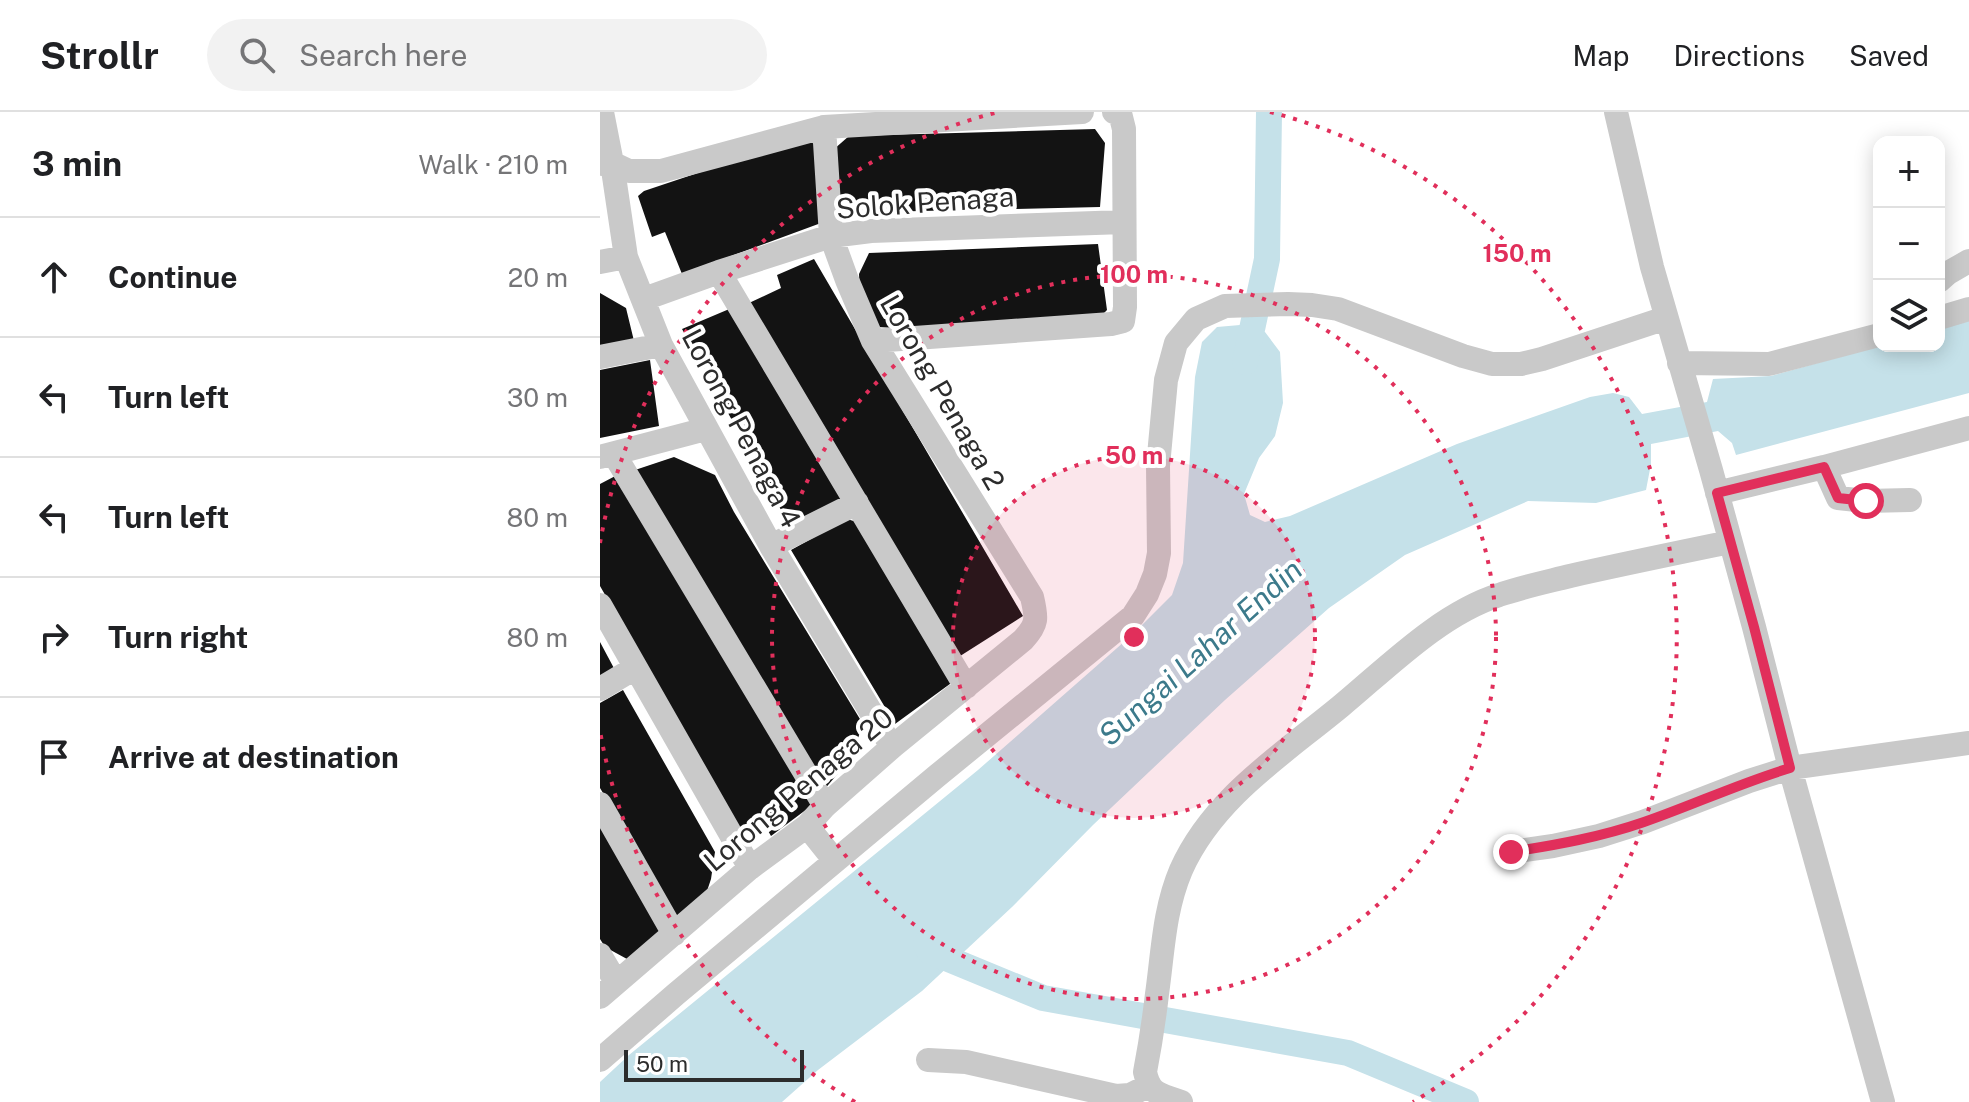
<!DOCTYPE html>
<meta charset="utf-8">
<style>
:root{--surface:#fff;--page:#f2f2f2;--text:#202124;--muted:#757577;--line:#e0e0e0}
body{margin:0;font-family:"Public Sans",sans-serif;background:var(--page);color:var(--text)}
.controls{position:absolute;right:24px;top:24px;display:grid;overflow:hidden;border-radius:16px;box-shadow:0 4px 20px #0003}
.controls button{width:72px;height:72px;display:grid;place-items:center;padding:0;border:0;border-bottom:2px solid var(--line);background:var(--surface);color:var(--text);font:40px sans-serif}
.scale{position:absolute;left:24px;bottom:20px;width:180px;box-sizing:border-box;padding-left:8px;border:4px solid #2c2c2c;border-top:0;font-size:22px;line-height:28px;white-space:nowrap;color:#2c2c2c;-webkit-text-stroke:6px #fff;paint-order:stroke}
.stop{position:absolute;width:24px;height:24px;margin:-18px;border:6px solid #e12f5b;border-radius:50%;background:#fff}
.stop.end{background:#e12f5b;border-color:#fff;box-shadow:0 2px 8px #0008}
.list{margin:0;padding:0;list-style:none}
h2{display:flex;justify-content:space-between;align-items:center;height:104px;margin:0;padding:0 32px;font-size:34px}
h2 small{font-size:26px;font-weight:400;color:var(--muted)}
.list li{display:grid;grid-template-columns:52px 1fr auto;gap:24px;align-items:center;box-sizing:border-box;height:120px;padding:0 32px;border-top:2px solid var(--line)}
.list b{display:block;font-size:30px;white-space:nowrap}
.list em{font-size:26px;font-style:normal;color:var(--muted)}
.icon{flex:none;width:44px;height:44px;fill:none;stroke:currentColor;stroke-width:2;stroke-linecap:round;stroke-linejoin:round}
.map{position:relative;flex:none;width:1369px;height:990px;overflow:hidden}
header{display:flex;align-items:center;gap:48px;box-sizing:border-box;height:112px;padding:0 40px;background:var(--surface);border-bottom:2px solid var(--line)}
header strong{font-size:38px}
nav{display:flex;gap:44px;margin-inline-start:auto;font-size:28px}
.search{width:560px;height:72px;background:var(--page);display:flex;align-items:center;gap:20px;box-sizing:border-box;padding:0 28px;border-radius:44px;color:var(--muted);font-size:30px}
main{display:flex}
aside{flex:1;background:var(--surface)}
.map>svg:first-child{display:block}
.water{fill:#c5e1e9}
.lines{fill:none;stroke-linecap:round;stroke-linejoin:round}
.canal{stroke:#c5e1e9;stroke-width:26}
.building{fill:#131313}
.minor{stroke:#c9c9c9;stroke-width:24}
.route{stroke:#e12f5b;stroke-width:10}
.ring{fill:none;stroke:#e12f5b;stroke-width:4;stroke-dasharray:4 8}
.labels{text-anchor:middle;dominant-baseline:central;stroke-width:8;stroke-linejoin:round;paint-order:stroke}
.street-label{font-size:28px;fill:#2c2c2c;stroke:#fff}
.water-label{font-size:30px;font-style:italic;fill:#3c7a8b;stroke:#fff}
.centre{fill:#e12f5b;stroke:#fff;stroke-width:4}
.ring-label{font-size:24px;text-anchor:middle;font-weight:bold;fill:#e12f5b;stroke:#fff;stroke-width:8;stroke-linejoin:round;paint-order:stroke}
</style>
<header>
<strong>Strollr</strong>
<div class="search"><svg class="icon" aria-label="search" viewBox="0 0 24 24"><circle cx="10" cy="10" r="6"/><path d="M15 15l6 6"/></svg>Search here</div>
<nav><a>Map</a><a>Directions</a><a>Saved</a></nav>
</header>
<main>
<aside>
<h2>3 min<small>Walk · 210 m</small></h2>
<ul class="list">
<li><svg class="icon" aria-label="ahead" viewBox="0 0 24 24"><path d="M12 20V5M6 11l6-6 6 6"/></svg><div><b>Continue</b></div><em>20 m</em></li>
<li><svg class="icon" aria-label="left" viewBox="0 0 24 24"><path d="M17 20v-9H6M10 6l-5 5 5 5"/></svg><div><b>Turn left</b></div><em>30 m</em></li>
<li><svg class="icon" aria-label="left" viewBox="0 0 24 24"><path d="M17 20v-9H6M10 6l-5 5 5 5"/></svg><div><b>Turn left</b></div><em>80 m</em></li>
<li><svg class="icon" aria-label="right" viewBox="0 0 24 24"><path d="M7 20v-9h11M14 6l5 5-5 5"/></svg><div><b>Turn right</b></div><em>80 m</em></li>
<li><svg class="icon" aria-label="arrive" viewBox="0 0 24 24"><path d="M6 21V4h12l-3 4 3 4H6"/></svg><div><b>Arrive at destination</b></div></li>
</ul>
</aside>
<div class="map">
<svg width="1369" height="990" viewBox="0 0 1369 990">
<rect width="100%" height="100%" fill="#fff"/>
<!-- water -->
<path class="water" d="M1369,208v73l-233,62 -4,-12 -14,-12 -67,13v20l-5,26 -50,13 -68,-2 -123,54 -76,53 -104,92 -132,125 -81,82 -90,84 -104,79 -36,32h-182v-20l29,-27 349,-285 155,-136 39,-39 11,-32 12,-186 7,-35 15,-15 23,-2 25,7 15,20 3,51 -8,33 -16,22 -15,36 6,21 15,7 25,-6 167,-72 133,-47 23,-4 16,4 13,17 65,-12 6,-23 58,-3 108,-30h60v-18z"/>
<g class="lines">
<!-- canal -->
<path class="canal" d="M645,250l22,-103 2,-147
M326,832l3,7 114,47 305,55 118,49"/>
</g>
<!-- building -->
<path class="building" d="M495,17l10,14 -5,64 -265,6 -2,-63 16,-14z
M205,25l14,11 2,75 -139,51 -17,-42 -13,5 -14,-41 6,-5z
M498,132l9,66 -10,10 -199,8 -21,-1 -17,-29 -1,-24 10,-21z
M214,147l209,357 -66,42 -208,-355 32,-15 -4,-13z
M0,181l26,15 8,33 -34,7z
M134,195l113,194 -55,29 -110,-201z
M50,248l9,66 -59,12v-68z
M74,345l41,18 19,37 129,212 -12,34 -28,33 -188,-321z
M21,361l194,330 -44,33 -8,-14 -22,10 -141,-246v-102z
M247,407l13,4 94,158 -59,43 -104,-174z
M0,530l16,30 -16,10z
M23,578l92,162 -4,27 -6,18 -28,20 -77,-129v-85z
M0,708l65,113 -38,26 -22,-12 -5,-8z"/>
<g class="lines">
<!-- minor -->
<path class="minor" d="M2,0l10,51 14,94 35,88 110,201 121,201
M1016,0l36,155 59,203 43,157 36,141 93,334
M2,52l10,-1 17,8h32l163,-44 258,-15
M0,150l26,-5
M119,160l247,415
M1339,169l9,-8 21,-12
M44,187l75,-27 112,-36 40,-5 253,-9
M1339,206l30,-9
M273,229l238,-17 12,-3 2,-14 -1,-178 -4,-16 -6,-1
M0,245l61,-12
M1079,251l90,1 110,-29
M14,342l211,352
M0,345l106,-28
M1224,355l14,31 28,3 44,-1
M1117,381l107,-26 145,-39
M171,434l86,-43
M0,493l150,263
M0,577l35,-21
M0,692l74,130
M207,714l28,35
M911,740l42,-6 46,-10 44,-14 106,-41 41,-13 179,-25
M0,843l16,27
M0,885l150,-129 57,-42 18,-20 67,-59 131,-107c15,-16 14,-22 9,-43l-159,-256 -26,-61 -16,-44 -7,-109
M0,948l76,-66 262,-219 195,-159 14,-22 8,-20 4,-21 -1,-87 8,-86 10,-37 20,-24 29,-13 63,-2 24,1 26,4 125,47 29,8h29l21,-5 124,-41
M328,948l38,2 150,34 14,-1 18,-9
M581,990c-20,-8 -31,-6 -36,-30 5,-26 9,-52 12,-78 6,-43 7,-84 24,-124 32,-72 102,-116 160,-164 47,-39 99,-92 158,-111 23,-8 47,-13 71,-19 53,-12 107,-23 160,-34"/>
</g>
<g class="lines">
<!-- route -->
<path class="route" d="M911,740c45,-7 90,-15 133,-30 49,-17 96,-39 146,-54l-36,-141 -37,-134 107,-26 14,31 28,3"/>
</g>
<!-- distance rings -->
<circle cx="534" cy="525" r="181" fill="#e12f5b" fill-opacity=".12"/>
<g class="ring">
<circle cx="534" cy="525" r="181"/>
<circle cx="534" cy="525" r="362"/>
<path d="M255 990A542 542 0 0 1 0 619M0 431A542 542 0 0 1 398 0M670 0A542 542 0 0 1 813 990"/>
</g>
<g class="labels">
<!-- street labels -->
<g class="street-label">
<text transform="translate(325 90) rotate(-4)">Solok Penaga</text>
<text transform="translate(343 280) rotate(60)">Lorong Penaga 2</text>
<text transform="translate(142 316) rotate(62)">Lorong Penaga 4</text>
<text transform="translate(198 677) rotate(-40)">Lorong Penaga 20</text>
</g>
<!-- water labels -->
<g class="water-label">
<text transform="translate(600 540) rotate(-42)">Sungai Lahar Endin</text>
</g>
</g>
<circle cx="534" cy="525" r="12" class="centre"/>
<g class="ring-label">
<text x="917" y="150">150 m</text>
<text x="534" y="171">100 m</text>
<text x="534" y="352">50 m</text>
</g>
</svg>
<div class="controls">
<button>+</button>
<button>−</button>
<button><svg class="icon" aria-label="layers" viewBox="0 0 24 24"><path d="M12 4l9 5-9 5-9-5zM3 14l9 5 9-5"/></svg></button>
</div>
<div class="scale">50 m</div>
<div class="stop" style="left:1266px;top:389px"></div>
<div class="stop end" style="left:911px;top:740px"></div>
</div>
</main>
